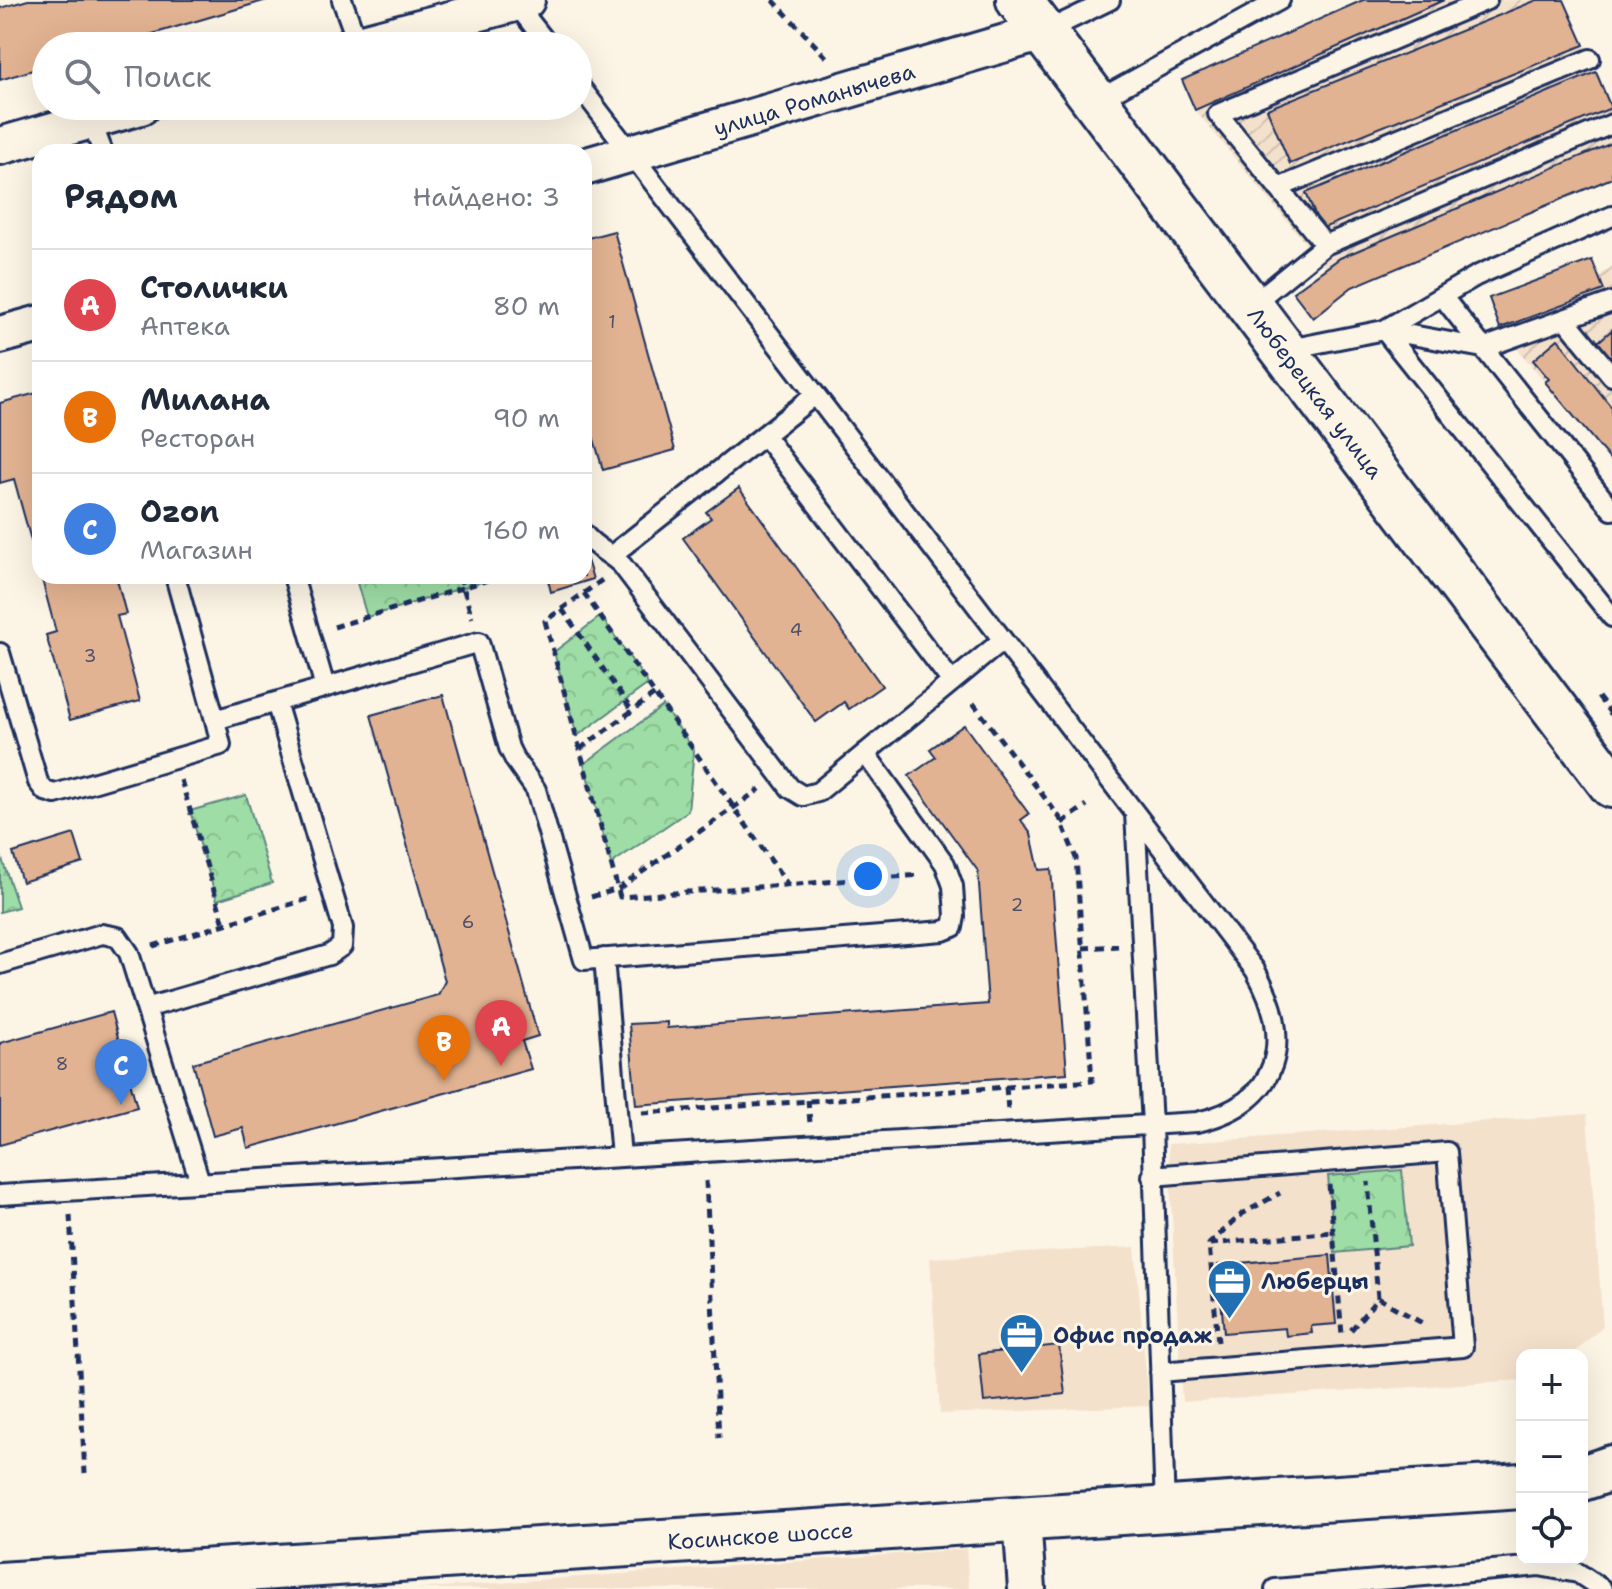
<!DOCTYPE html>
<html lang="ru">
<meta charset="utf-8">
<style>
:root{--surface:#fff;--page:#f6f6f7;--text:#1f2937;--muted:#747a83;--line:#e0e1e3;--accent:#7c3aed}
body{margin:0;font-family:"Shantell Sans",sans-serif;background:var(--page);color:var(--text)}
.controls{position:absolute;right:24px;bottom:24px;display:grid;overflow:hidden;border-radius:16px;box-shadow:0 8px 32px #0002}
.controls button{width:72px;height:72px;display:grid;place-items:center;padding:0;border:0;border-bottom:2px solid var(--line);background:var(--surface);color:var(--text);font:40px sans-serif}
.you{position:absolute;left:868px;top:876px;width:28px;height:28px;margin:-20px;border:6px solid #fff;border-radius:50%;background:#1a73e8;box-shadow:0 0 0 12px #1a73e833}
.badge{display:grid;place-items:center;width:52px;height:52px;border-radius:50%;background:var(--accent);color:#fff;font-size:26px;font-weight:700}
.pin{position:absolute;translate:-50% -66px;filter:drop-shadow(0 2px 4px #0008)}
.pin::after{content:'';position:absolute;top:42px;width:28px;height:24px;background:inherit;clip-path:polygon(0 0,100% 0,50% 100%)}
.list{margin:0;padding:0;list-style:none}
h2{display:flex;justify-content:space-between;align-items:center;height:104px;margin:0;padding:0 32px;font-size:34px}
h2 small{font-size:26px;font-weight:400;color:var(--muted)}
.list li{display:grid;grid-template-columns:52px 1fr auto;gap:24px;align-items:center;box-sizing:border-box;height:112px;padding:0 32px;border-top:2px solid var(--line)}
.list b{display:block;font-size:30px;white-space:nowrap}
.list p{margin:0;font-size:26px;white-space:nowrap;color:var(--muted)}
.list em{font-size:26px;font-style:normal;color:var(--muted)}
.icon{flex:none;width:44px;height:44px;fill:none;stroke:currentColor;stroke-width:2;stroke-linecap:round;stroke-linejoin:round}
.map{position:relative;flex:none;width:1612px;height:1589px;overflow:hidden}
.search{position:absolute;background:var(--surface);box-shadow:0 8px 32px #0002;left:32px;top:32px;width:560px;height:88px;display:flex;align-items:center;gap:20px;box-sizing:border-box;padding:0 28px;border-radius:44px;color:var(--muted);font-size:30px}
.panel{position:absolute;background:var(--surface);box-shadow:0 8px 32px #0002;left:32px;top:144px;width:560px;height:440px;border-radius:24px}
.map>svg:first-child{display:block}
.built{fill:#f4e1cc}
.industrial{fill:url(#industrial-furrows)}
.park{fill:url(#park-crowns);stroke:#5c8682;stroke-width:2}
.building{fill:#e2b392;stroke:#1b2f5e;stroke-width:2}
.lines{fill:none;stroke-linecap:round;stroke-linejoin:round}
.service-casing{stroke:#1b2f5e;stroke-width:24}
.minor-casing{stroke:#1b2f5e;stroke-width:42}
.secondary-casing{stroke:#1b2f5e;stroke-width:50}
.path{stroke:#1b2f5e;stroke-width:5;stroke-dasharray:8 6;stroke-linecap:butt}
.service{stroke:#fcf5e5;stroke-width:18}
.minor{stroke:#fcf5e5;stroke-width:36}
.secondary{stroke:#fcf5e5;stroke-width:44}
.labels{text-anchor:middle;dominant-baseline:central;stroke-width:6;stroke-linejoin:round;paint-order:stroke}
.number-label{font-size:18px;fill:#4d506b}
.street-label{font-size:22px;fill:#1b2f5e;stroke:#fcf5e5}
.poi-label{font-size:22px;font-weight:bold;fill:#1b2f5e;stroke:#fcf5e5;text-anchor:start}
</style>
<div class="map">
<svg width="1612" height="1589" viewBox="0 0 1612 1589">
<defs>
<pattern id="industrial-furrows" width="10" height="10" patternUnits="userSpaceOnUse" patternTransform="scale(2)"><rect width="10" height="10" fill="#f4e1cc"/><path d="M-1 1l2-2M0 10L10 0M9 11l2-2" fill="none" stroke="#d1c1b2"/></pattern>
<pattern id="park-crowns" width="20" height="18" patternUnits="userSpaceOnUse" patternTransform="scale(2)"><rect width="20" height="18" fill="#9edda5"/><path d="M2 6a3 3 0 1 1 6 0M12 15a3 3 0 1 1 6 0" fill="none" stroke="#88be90"/></pattern>
</defs>
<rect width="100%" height="100%" fill="#fcf5e5"/>
<filter id="ink" filterUnits="userSpaceOnUse"><feTurbulence type="fractalNoise" baseFrequency=".0125" numOctaves="2"/><feDisplacementMap in="SourceGraphic" scale="16" xChannelSelector="R" yChannelSelector="G"/><feConvolveMatrix kernelMatrix="1 2 1 2 8 2 1 2 1" color-interpolation-filters="sRGB"/></filter>
<g filter="url(#ink)">
<!-- built -->
<path class="built" d="M1587,1114l16,212 -31,29h-50v25l-340,22 -14,-258z
M1135,1247l14,159 -209,8 -10,-156z
M966,1549l3,40h-555z"/>
<!-- industrial -->
<path class="industrial" d="M1363,0h201l48,109v69l-260,109 -39,31 -20,-26 32,-25 -130,-157 -13,-30z
M1592,260l7,16 13,-10v196l-112,-134 -11,-30z"/>
<!-- park -->
<path class="park" d="M355,576h146l-134,41z
M601,616l47,68 -71,52 -23,-84z
M663,706l31,44 -6,61 -77,53 -27,-100z
M246,795l26,88 -55,17 -27,-89z
M0,853l18,54 -18,5z
M1402,1170l7,76 -74,7 -7,-77z"/>
<!-- building -->
<path class="building" d="M28,0h239l-155,46h-66v20l-46,14v-72z
M1363,0h81l-249,110 -13,-30z
M1537,0h27l20,45 -294,119 -23,-55z
M1596,72l15,36 -290,121 -15,-36z
M1612,143v35l-260,109 -39,31 -20,-26 47,-34z
M614,231l61,219 -72,20 -19,-65v-166z
M1592,260l12,30 -104,38 -11,-30z
M1612,330v29l-14,-17z
M1558,339l54,69v54l-67,-80 4,-3 -16,-19z
M40,392v181l-26,-94 -14,4v-80z
M739,488l143,198 -33,23 -5,-7 -28,20 -133,-184 28,-20 -5,-6z
M586,557l7,22 -42,13 -4,-16h37v-18z
M41,576h75l10,38 -9,2 23,85 -70,19 -24,-85 10,-3z
M443,695l95,341 -16,5 9,28 -283,79 -5,-20 -30,8 -20,-73 245,-68 7,-14 -74,-266z
M964,725l65,89 -8,6 10,14 8,36 12,-1 16,204 -431,32 -7,-81 38,-2v6l321,-24 -10,-133 -69,-95 27,-19 -6,-8z
M74,834l9,29 -61,19 -9,-29z
M111,1012l26,95 -137,38v-102z
M1330,1255l6,69 -25,2 1,7 -26,3 -1,-8 -61,5 -6,-68z
M1059,1345l6,49 -81,8 -5,-48z"/>
<g class="lines">
<defs>
<path id="service" d="M342,0l16,44
M513,0l36,46
M1044,32l66,-32
M1096,101l184,-101
M91,121l12,31
M1278,188l312,-129
M1325,245l-107,-131 269,-114
M1442,296l170,214
M1250,306l75,-61 287,-121
M1565,319l47,57
M1384,330l228,287
M1384,330l99,18 129,-46
M1284,350l100,-20 92,-54 136,-60
M764,435l188,247
M584,534c11,14 26,19 38,31l168,223 13,8 15,-4 185,-152
M612,555l203,-160
M175,576l40,144 264,-78 30,106 6,12 21,30 48,170 359,-29 10,-4 2,-11 -2,-30 -8,-22 -80,-111
M293,576l32,111
M0,653l38,129 7,9 10,3 166,-49 -6,-25
M1135,813l17,312 13,384
M604,958l17,199
M0,964l102,-30 16,3 11,16 71,229
M146,1008l183,-53 13,-9 1,-18 -67,-226
M1152,1176l295,-24 16,195 -303,25
M0,1195l1197,-73c84,-19 98,-83 58,-152l-677,-886
M1275,1589l264,-23 39,7 24,16"/>
<g id="minor">
<path d="M351,46l175,-46"/>
<path d="M0,146l141,-40"/>
<path id="s1" d="M584,167l459,-135"/>
<path d="M0,335l40,-11"/>
<path d="M1022,1519l5,70"/>
</g>
<g id="secondary">
<path id="s2" d="M1019,0l593,785"/>
<path d="M1582,1478l30,-10"/>
<path id="s3" d="M0,1585l1522,-99"/>
</g>
</defs>
<!-- service casing -->
<use href="#service" class="service-casing"/>
<!-- minor casing -->
<use href="#minor" class="minor-casing"/>
<!-- secondary casing -->
<use href="#secondary" class="secondary-casing"/>
<!-- path -->
<path class="path" d="M773,0l56,60
M460,576l12,42
M602,580l-57,41 75,276 301,-22
M584,593l204,292
M562,609l70,102
M334,627l167,-51
M1598,697l14,18
M580,749l75,-55
M181,780l43,144
M1062,823l25,-18
M591,897l27,-8 142,-100
M153,946l155,-47
M1083,948l35,-2
M1006,1087l2,23
M808,1100l2,23
M642,1113l450,-32 -16,-223 -16,-40 -90,-119
M706,1181l13,257
M1329,1185l13,150
M70,1215l15,258
M1210,1244l123,-12
M1378,1298l44,25
M1351,1330l27,-32 -10,-116
M1218,1342l-9,-98 33,-30 38,-21"/>
<!-- service -->
<use href="#service" class="service"/>
<!-- minor -->
<use href="#minor" class="minor"/>
<!-- secondary -->
<use href="#secondary" class="secondary"/>
</g>
</g>
<!-- icons -->
<defs>
<symbol id="office-pin" viewBox="-11 -11 22 30"><path d="M0 17L-7.5 6A9.5 9.5 0 1 1 7.5 6Z" fill="#1f6fb2" stroke="#fcf5e5"/><path d="M-6-3h4V-5.5h4V-3h4V5H-6ZM-1-4.5V-3h2v-1.5ZM-6 0V1H6V0Z" fill="#fff"/></symbol>
</defs>
<g fill-rule="evenodd">
<use href="#office-pin" x="1204" y="1256" width="51" height="69"/>
<use href="#office-pin" x="996" y="1310" width="51" height="69"/>
</g>
<g class="labels">
<!-- number labels -->
<g class="number-label">
<text x="612" y="322">1</text>
<text x="796" y="630">4</text>
<text x="90" y="656">3</text>
<text x="1017" y="905">2</text>
<text x="468" y="922">6</text>
<text x="62" y="1064">8</text>
</g>
<!-- street labels -->
<g class="street-label">
<text stroke="none"><textPath href="#s1" startOffset="240">улица Романычева</textPath></text>
<text stroke="none"><textPath href="#s2" startOffset="492">Люберецкая улица</textPath></text>
<text stroke="none"><textPath href="#s3" startOffset="762">Косинское шоссе</textPath></text>
</g>
<!-- poi labels -->
<g class="poi-label">
<text x="1261" y="1281">Люберцы</text>
<text x="1053" y="1335">Офис продаж</text>
</g>
</g>
</svg>
<div class="controls">
<button>+</button>
<button>−</button>
<button><svg class="icon" aria-label="locate" viewBox="0 0 24 24"><circle cx="12" cy="12" r="6"/><path d="M12 2v4M12 18v4M2 12h4M18 12h4"/></svg></button>
</div>
<div class="you"></div>
<div class="pin badge" style="left:501px;top:1066px;background:#e0444e">A</div>
<div class="pin badge" style="left:444px;top:1081px;background:#e8710a">B</div>
<div class="pin badge" style="left:121px;top:1105px;background:#3f7fe0">C</div>
<div class="search"><svg class="icon" aria-label="search" viewBox="0 0 24 24"><circle cx="10" cy="10" r="6"/><path d="M15 15l6 6"/></svg>Поиск</div>
<section class="panel">
<h2>Рядом<small>Найдено: 3</small></h2>
<ul class="list">
<li><span class="badge" style="background:#e0444e">A</span><div><b>Столички</b><p>Аптека</p></div><em>80 m</em></li>
<li><span class="badge" style="background:#e8710a">B</span><div><b>Милана</b><p>Ресторан</p></div><em>90 m</em></li>
<li><span class="badge" style="background:#3f7fe0">C</span><div><b>Ozon</b><p>Магазин</p></div><em>160 m</em></li>
</ul>
</section>
</div>
